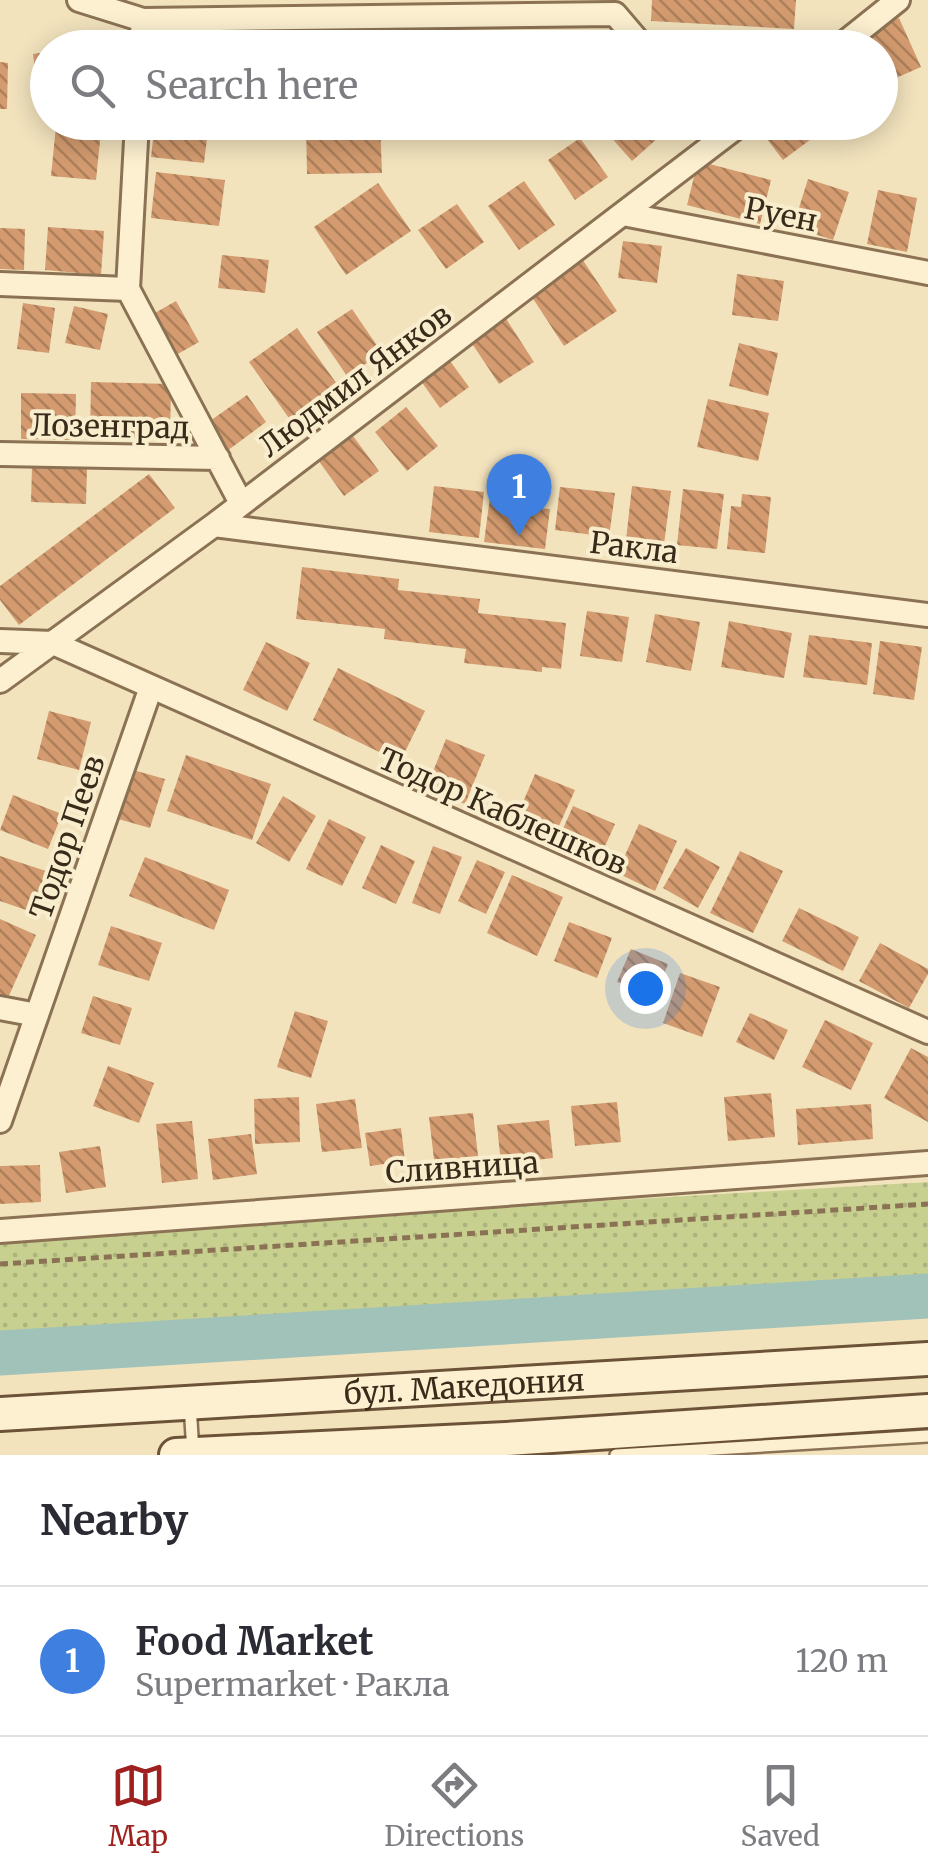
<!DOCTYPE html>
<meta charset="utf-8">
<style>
:root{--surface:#fff;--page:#f7f7f7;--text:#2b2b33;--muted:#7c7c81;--line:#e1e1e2;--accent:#9f211f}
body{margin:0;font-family:Merriweather,serif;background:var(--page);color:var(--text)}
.you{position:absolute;left:645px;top:988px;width:35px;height:35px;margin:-25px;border:8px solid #fff;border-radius:50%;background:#1a73e8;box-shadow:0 0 0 15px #1a73e833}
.badge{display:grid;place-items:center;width:65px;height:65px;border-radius:50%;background:var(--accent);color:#fff;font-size:32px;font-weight:700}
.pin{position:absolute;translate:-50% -82px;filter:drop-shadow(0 2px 5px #0008)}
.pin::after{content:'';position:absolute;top:52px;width:35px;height:30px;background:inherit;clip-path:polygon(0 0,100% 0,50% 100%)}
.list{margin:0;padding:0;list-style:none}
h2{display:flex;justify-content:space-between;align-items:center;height:130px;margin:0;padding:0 40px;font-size:42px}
h2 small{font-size:32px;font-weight:400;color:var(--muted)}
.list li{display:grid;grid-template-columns:65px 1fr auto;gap:30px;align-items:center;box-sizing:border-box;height:150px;padding:0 40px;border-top:2px solid var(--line)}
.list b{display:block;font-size:38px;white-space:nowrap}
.list p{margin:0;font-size:32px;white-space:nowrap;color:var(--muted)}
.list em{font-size:32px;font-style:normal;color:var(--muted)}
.icon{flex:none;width:55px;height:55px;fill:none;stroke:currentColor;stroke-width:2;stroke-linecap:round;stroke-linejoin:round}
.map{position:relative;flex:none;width:928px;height:1455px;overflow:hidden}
.search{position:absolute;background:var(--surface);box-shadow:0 5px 25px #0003;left:30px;right:30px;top:30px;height:110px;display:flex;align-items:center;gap:25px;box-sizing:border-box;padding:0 35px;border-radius:55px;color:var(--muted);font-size:38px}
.sheet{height:280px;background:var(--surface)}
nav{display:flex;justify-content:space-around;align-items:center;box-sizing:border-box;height:140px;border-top:2px solid var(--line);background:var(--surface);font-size:28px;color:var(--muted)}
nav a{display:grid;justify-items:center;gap:5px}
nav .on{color:var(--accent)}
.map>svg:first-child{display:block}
.grass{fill:url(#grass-dots)}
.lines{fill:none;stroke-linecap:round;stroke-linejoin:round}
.river{stroke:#a1c2b9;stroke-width:45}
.building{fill:url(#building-back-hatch)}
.lane-casing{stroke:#8b7254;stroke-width:16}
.street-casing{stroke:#8b7254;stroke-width:28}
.secondary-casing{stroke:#6c5338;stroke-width:38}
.path{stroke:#8b7254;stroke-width:5;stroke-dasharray:8 5;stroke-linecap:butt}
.lane{stroke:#fcf0d0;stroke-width:11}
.street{stroke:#fcf0d0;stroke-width:22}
.secondary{stroke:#fcf0d0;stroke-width:32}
.labels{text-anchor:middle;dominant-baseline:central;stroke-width:8;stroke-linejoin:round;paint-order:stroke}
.street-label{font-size:30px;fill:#392a1a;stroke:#f8edcd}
</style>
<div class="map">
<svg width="928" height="1455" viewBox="0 0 928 1455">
<defs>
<pattern id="grass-dots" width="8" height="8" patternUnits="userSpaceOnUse" patternTransform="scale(2.5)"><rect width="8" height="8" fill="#c8d090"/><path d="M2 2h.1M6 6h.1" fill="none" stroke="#adb37c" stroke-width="1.8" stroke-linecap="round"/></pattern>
<pattern id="building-back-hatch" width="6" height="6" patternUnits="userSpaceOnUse" patternTransform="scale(2.5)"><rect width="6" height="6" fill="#d39b6f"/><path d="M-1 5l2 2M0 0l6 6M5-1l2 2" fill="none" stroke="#ac7f5a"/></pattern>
</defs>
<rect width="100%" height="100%" fill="#f2e3bd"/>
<!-- grass -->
<path class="grass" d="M928,1182v115l-928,55v-116z"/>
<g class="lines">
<!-- river -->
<path class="river" d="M0,1353l928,-57"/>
</g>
<!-- building -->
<path class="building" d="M652,0h144l-2,29 -143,-8z
M899,18l22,49 -32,14 -9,-18v-15h-6l-7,-16z
M150,33l69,2v13h-69z
M289,33l1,15h-35l-1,-12z
M461,41l88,1v6h-88z
M48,52v45l-9,1 -6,-44z
M0,62l8,1 -1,46h-7z
M155,122h54l-5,41 -53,-6z
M380,122l2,51 -75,1 -1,-51z
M460,122h88v13l-88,-1z
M605,122h71l-44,39 -31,-35z
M762,122h72l-51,38 -26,-34z
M56,126l45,5 -5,49 -45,-4z
M580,138l28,39 -33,23 -27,-40z
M698,161l73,19 -11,44 -73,-19z
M156,172l69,8 -6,46 -68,-8z
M808,179l41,13 -16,48 -40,-13z
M524,181l31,44 -36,25 -31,-44z
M378,183l33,48 -65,44 -32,-48z
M878,190l39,8 -10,54 -40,-8z
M457,204l27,38 -38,27 -28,-39z
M48,227l56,4 -3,44 -56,-5z
M0,228l25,1 -1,41 -24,-1z
M623,241l39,5 -5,37 -39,-5z
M222,255l47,5 -4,33 -47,-5z
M582,259l35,52 -53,35 -34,-52z
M737,274l47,7 -6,40 -46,-6z
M176,301l23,41 -30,17 -23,-41z
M23,303l32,5 -6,45 -32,-4z
M74,306l34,8 -8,36 -35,-7z
M352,309l30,44 -35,23 -30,-44z
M505,317l29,45 -35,22 -30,-45z
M297,328l42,59 -48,34 -42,-59z
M739,343l39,10 -10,43 -39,-10z
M450,361l19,26 -29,21 -19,-27z
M91,382l80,2 -1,55 -80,-2z
M21,393l55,1 -1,46 -54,-1z
M247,395l19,27 -39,29 -20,-28z
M708,399l61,14 -11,48 -61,-14z
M406,407l32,39 -31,25 -32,-39z
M353,436l26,35 -35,25 -26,-36z
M32,466l55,2 -1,36 -55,-2z
M149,474l26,34 -156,117 -19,-25v-14z
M492,482l38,5 -3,20 23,2 -5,40 -61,-7z
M434,486l50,6 -5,46 -50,-6z
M632,486l39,5 -7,53 -38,-4z
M560,487l55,6 -6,44 -54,-7z
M683,489l41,5 -7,55 -40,-4z
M742,494l29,3 -6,56 -38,-4 4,-43 10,1z
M302,567l97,12 -1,11 82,9 -2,14 88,10 -5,46 -19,-2v5l-78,-9 2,-14 -82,-10 1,-10 -89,-10z
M587,611l42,6 -7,45 -42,-6z
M655,614l45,8 -9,49 -45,-9z
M729,621l63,12 -8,45 -63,-11z
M809,635l63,8 -5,42 -64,-8z
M880,641l42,6 -8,53 -41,-6z
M266,642l44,21 -23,48 -44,-21z
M338,668l87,43 -25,51 -87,-42z
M49,711l42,11 -12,48 -42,-11z
M446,739l39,16 -20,49 -39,-15z
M186,755l85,29 -19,56 -85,-29z
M126,768l39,11 -15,49 -39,-11z
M535,774l40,16 -24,54 -39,-16z
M13,795l49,19 -14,35 -48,-19z
M283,796l33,20 -27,46 -33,-19z
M573,806l42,18 -19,42 -41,-19z
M329,819l37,18 -24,49 -36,-17z
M639,824l38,17 -22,50 -38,-18z
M381,845l34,16 -19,43 -34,-16z
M433,846l29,11 -22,57 -28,-11z
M686,848l34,19 -22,41 -35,-20z
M740,851l43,20 -30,62 -43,-20z
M0,856l46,15 -14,41 -32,-11z
M145,857l84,33 -15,40 -85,-34z
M477,860l28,12 -19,42 -28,-13z
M512,875l51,22 -26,59 -50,-23z
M799,908l60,29 -16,34 -61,-30z
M0,919l36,16 -29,65 -7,-3z
M569,922l43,16 -15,40 -43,-17z
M111,926l51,17 -13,38 -51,-16z
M880,943l48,26v5l-19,34 -50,-27z
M631,949l37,15 -13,33 -38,-15z
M680,973l40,14 -18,50 -39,-14z
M93,996l39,12 -12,37 -39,-12z
M295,1011l33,10 -17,57 -34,-11z
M750,1013l38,17 -14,30 -38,-18z
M825,1020l48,23 -22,47 -49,-23z
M911,1048l17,9v65l-44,-24z
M108,1066l46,17 -15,40 -46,-17z
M771,1093l4,44 -47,4 -4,-44z
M299,1097l1,45 -45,2 -1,-45z
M355,1099l7,49 -40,4 -6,-48z
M617,1102l4,40 -46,4 -4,-40z
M871,1104l2,35 -75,6 -2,-36z
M473,1113l6,51 -44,4 -6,-51z
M549,1120l4,38 -52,6 -4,-39z
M192,1121l6,58 -36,4 -6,-59z
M401,1128l4,33 -35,5 -5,-33z
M251,1134l6,40 -44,6 -5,-41z
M100,1146l6,41 -40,6 -7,-41z
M40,1165l1,37 -41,2v-38z"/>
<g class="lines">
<defs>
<path id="lane" d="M190,1405l3,47
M616,1455l312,-19"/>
<path id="street" d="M79,0l64,20 472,-6 29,34
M141,48l2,-28
M838,48l60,-48
M137,122l-9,167 113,214
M623,214l305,59
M0,284l128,5
M0,454l218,4
M214,525l714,90
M0,641l53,2 875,389
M0,681l214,-156 529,-403
M0,1008l37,7
M0,1121l151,-434
M0,1231l928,-68"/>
<g id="secondary">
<path id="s1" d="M0,1414l928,-55"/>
<path d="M176,1455l330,-16 422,-28"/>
</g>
</defs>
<!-- lane casing -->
<use href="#lane" class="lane-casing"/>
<!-- street casing -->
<use href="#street" class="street-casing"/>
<!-- secondary casing -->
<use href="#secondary" class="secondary-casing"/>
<!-- path -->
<path class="path" d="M0,1264l928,-60"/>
<!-- lane -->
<use href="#lane" class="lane"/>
<!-- street -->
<use href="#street" class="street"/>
<!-- secondary -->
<use href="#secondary" class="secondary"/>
</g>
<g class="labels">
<!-- street labels -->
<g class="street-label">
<text transform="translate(781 214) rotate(11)">Руен</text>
<text transform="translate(355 380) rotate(-37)">Людмил Янков</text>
<text transform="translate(110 426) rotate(1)">Лозенград</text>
<text transform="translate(634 547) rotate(7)">Ракла</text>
<text transform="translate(503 811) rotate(24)">Тодор Каблешков</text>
<text transform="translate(67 837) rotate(-71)">Тодор Пеев</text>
<text transform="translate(462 1167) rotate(-4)">Сливница</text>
<text stroke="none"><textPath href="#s1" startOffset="465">бул. Македония</textPath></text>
</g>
</g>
</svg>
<div class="you"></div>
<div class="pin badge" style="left:519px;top:536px;background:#3f7fe0">1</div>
<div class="search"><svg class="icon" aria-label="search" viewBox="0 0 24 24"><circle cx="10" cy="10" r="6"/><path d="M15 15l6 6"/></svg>Search here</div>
</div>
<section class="sheet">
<h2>Nearby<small></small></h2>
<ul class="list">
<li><span class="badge" style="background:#3f7fe0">1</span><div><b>Food Market</b><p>Supermarket · Ракла</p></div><em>120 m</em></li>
</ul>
</section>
<nav>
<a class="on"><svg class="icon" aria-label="map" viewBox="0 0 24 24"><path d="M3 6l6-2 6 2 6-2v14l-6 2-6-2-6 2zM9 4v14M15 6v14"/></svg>Map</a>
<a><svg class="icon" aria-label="directions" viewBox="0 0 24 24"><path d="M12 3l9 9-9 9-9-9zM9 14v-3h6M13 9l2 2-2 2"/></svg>Directions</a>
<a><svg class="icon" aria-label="saved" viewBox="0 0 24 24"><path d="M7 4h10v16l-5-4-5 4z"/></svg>Saved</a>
</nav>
